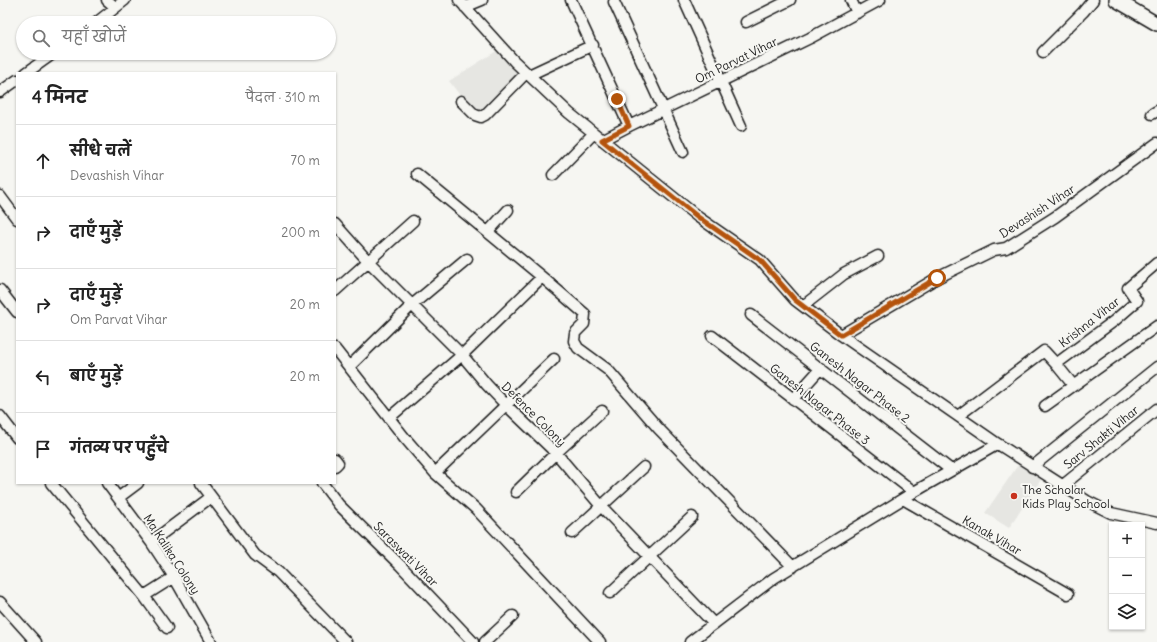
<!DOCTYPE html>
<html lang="hi">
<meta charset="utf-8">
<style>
:root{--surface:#fff;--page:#f6f6f6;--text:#222;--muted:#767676;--line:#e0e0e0}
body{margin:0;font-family:Delius,"Playpen Sans Deva",sans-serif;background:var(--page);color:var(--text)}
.controls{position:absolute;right:12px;bottom:12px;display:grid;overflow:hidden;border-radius:0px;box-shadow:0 1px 3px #0004}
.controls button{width:36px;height:36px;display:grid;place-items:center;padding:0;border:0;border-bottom:1px solid var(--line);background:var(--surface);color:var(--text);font:20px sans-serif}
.stop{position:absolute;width:12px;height:12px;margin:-9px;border:3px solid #b45309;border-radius:50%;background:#fff}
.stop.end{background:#b45309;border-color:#fff;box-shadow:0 1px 4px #0008}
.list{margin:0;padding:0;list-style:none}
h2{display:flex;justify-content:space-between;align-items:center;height:52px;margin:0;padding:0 16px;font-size:17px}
h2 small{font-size:13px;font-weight:400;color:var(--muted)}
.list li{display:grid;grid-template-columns:26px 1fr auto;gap:12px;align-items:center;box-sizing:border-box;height:72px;padding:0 16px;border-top:1px solid var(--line)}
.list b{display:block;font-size:15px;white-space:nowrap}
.list p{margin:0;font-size:13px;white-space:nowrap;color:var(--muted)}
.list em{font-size:13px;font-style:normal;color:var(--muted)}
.icon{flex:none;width:22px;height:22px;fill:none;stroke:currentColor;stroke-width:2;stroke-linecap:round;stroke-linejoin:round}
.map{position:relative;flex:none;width:1157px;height:642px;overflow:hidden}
.search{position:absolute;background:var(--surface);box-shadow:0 1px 3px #0004;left:16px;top:16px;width:320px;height:44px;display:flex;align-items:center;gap:10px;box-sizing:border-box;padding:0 14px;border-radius:22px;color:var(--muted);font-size:15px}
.panel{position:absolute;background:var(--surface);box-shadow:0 1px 3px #0004;left:16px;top:72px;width:320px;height:412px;border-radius:0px}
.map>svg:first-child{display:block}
.built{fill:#e6e6e2}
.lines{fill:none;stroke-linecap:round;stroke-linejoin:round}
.minor-casing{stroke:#1c1c1c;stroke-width:13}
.major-casing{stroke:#1c1c1c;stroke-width:16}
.minor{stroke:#f6f6f2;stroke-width:10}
.major{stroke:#f6f6f2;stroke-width:13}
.route{stroke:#b45309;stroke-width:5}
.poi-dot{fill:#c8321e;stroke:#f6f6f2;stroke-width:1.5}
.labels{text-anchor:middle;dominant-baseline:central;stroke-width:4;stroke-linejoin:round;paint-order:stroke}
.street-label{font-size:12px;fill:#1c1c1c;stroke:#f6f6f2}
.poi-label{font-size:12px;fill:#1c1c1c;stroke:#f6f6f2;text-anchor:start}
</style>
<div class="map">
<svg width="1157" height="642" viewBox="0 0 1157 642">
<rect width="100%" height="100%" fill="#f6f6f2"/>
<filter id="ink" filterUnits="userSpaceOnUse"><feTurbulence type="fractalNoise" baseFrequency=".025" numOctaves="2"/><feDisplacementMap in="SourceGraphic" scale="8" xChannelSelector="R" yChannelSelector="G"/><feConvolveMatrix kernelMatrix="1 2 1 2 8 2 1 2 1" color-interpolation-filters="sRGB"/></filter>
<g filter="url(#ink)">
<!-- built -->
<path class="built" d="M498,50l23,23 -37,40 -6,1 -16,-16 -13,-17z
M1018,465l24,13 -33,50 -24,-15z"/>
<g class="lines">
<defs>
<path id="minor" d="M107,0l8,7
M459,0l55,61 55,52 129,104 62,43 35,40 46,35 157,109 89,57 24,12 46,10
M571,0l58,126
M684,0l57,126
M851,0l6,13
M614,2l69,150
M465,7l17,-7
M746,22l44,-22
M96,23l29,-23
M1043,52l40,-40 10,-12
M26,73l28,-20
M529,75l64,-30
M0,92l17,-12
M461,101l14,14 6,2 4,-2 41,-42
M1152,114l5,-3
M602,140l27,-14 181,-88 70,-38
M417,174l125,103 43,37 -1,10 -9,9 -1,8 4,7 30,22 50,58 135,139
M553,175l41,-42
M0,196l17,23
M335,224l33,37 94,94 25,30 19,20 50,48 45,53 113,118
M488,232l20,-22
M0,290l17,22
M335,291l78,-70
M803,306l41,-32 34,-18
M751,315l200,155
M841,335l96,-57 57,-28 12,-2 49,-31 102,-74
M712,336l202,156
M335,349l69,88 31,36 41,36 124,133
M1056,364l17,21
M349,367l63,-62 55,-46
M793,399l28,-31
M1045,406l112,-80
M0,416l17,22
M958,416l86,-65 12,13 58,-43 23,-20 -9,-13 29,-25
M389,418l73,-63 80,-78
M335,459l3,4 -3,3
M1032,467l125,-100
M435,473l119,-114
M51,483l93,113 23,32
M107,483l44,59 23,35 37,65
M201,483l54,72 23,17 68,70
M322,483l17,22 61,60 73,77
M1062,486l95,-77
M516,492l40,-39 46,-42
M118,498l20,-15
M903,499l165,95
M572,533l72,-66
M151,542l60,-45
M610,593l82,-76
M144,596l30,-19
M0,602l36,40
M485,642l28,-26
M690,642l84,-64 140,-86 84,-48"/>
<path id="major" d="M1116,0l41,24"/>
</defs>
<!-- minor casing -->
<use href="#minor" class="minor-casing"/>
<!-- major casing -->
<use href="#major" class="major-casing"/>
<!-- minor -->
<use href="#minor" class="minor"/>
<!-- major -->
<use href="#major" class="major"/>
</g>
</g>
<g class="lines" filter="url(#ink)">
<!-- route -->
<path class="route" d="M617,99l12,27 -27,14 96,77 62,43 35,40 46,35 96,-57"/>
</g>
<!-- markers -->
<circle class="poi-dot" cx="1014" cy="496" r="4"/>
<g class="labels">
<!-- street labels -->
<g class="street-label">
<text transform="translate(736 60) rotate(-26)">Om Parvat Vihar</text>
<text transform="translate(1037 211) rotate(-33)">Devashish Vihar</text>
<text transform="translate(1089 322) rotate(-38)">Krishna Vihar</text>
<text transform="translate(860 382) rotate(38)">Ganesh Nagar Phase 2</text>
<text transform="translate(820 404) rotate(38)">Ganesh Nagar Phase 3</text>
<text transform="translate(534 414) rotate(45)">Defence Colony</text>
<text transform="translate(1101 437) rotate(-39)">Sarv Shakti Vihar</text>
<text transform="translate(992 535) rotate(30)">Kanak Vihar</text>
<text transform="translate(172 554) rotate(57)">Ma Kalika Colony</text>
<text transform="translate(406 554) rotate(45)">Saraswati Vihar</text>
</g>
<!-- poi labels -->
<g class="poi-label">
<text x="1022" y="489">The Scholar<tspan x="1022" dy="14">Kids Play School</tspan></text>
</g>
</g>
</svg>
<div class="controls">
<button>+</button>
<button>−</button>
<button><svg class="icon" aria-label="layers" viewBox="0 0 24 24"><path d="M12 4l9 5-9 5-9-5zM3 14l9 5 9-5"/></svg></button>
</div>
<div class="stop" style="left:937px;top:278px"></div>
<div class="stop end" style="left:617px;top:99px"></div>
<div class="search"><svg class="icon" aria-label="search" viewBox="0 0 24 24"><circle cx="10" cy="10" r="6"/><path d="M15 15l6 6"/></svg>यहाँ खोजें</div>
<section class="panel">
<h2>4 मिनट<small>पैदल · 310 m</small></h2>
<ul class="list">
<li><svg class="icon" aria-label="ahead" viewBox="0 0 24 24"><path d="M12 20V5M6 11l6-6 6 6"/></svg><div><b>सीधे चलें</b><p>Devashish Vihar</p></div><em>70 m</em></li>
<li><svg class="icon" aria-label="right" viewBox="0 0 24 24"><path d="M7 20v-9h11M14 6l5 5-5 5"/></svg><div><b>दाएँ मुड़ें</b></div><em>200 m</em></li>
<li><svg class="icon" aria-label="right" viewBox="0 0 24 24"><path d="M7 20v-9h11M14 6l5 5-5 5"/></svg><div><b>दाएँ मुड़ें</b><p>Om Parvat Vihar</p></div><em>20 m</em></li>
<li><svg class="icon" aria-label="left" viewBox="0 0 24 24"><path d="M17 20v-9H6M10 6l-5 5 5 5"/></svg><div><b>बाएँ मुड़ें</b></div><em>20 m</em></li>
<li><svg class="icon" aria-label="arrive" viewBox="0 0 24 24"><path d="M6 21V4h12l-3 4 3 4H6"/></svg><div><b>गंतव्य पर पहुँचे</b></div></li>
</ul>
</section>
</div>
